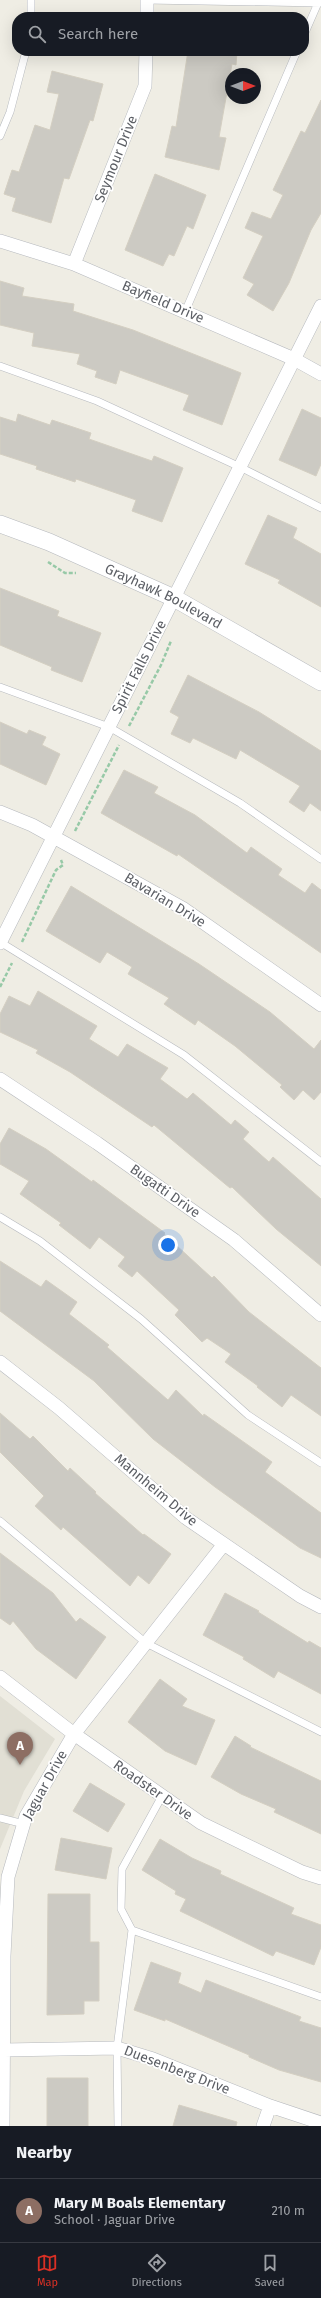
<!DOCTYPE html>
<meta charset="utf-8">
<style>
:root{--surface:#171b24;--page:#242831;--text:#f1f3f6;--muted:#9ea1a6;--line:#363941;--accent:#d93025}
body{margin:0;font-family:"Fira Sans",sans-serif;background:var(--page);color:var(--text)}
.compass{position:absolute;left:225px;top:68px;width:36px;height:36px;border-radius:50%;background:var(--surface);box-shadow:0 4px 16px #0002;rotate:90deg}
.you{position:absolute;left:168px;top:1245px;width:14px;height:14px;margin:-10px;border:3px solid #fff;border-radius:50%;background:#1a73e8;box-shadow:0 0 0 6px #1a73e833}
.badge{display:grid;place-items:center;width:26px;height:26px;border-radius:50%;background:var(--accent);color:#fff;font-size:13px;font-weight:700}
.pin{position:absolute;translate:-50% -33px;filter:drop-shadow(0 1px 2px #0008)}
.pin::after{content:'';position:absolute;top:21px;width:14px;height:12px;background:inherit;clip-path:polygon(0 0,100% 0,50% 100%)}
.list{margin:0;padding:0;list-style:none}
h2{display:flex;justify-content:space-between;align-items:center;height:52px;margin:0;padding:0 16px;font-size:17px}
h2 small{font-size:13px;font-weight:400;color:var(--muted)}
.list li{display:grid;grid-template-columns:26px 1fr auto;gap:12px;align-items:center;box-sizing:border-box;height:64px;padding:0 16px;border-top:1px solid var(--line)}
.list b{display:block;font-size:15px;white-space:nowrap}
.list p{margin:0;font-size:13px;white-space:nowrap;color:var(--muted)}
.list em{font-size:13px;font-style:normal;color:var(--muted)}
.icon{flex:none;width:22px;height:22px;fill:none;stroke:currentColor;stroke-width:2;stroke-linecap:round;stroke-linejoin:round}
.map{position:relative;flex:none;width:321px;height:2126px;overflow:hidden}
.search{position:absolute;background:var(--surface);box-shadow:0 4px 16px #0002;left:12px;right:12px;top:12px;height:44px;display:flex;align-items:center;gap:10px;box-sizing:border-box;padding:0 14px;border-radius:16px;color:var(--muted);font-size:15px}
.sheet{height:116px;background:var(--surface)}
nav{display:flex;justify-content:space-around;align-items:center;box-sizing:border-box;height:56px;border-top:1px solid var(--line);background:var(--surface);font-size:11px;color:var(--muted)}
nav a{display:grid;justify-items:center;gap:2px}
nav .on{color:var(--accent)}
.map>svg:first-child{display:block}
.education{fill:#e1dfd4}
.building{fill:#cccac3;stroke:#d4cfc2}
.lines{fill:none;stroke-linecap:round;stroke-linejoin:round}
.service-casing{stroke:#b6b9be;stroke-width:8}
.minor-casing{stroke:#b6b9be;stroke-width:14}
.tertiary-casing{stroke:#b6b9be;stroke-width:18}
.path{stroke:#97c9a7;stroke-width:2.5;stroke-dasharray:4 2;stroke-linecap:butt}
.service{stroke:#fff;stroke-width:7}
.minor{stroke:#fff;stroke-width:13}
.tertiary{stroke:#fff;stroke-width:17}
.labels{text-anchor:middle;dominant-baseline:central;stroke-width:3.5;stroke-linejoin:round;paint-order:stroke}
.street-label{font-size:14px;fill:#5c5f65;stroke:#fff}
</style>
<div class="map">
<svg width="321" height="2126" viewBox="0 0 321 2126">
<rect width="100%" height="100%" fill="#efede4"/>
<!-- education -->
<path class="education" d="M0,1696l55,43 -31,52 -24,58z"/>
<!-- building -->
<path class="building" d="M188,51h49l-1,14 -4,-1 -13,73 7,1 -7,32 -54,-13 7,-31 4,1z
M52,71l51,13 -10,37 -3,-1 -21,59 -5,-1 -13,45 -39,-12 4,-13 -12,-4 8,-24 7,2 16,-47 15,5 9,-36 -12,-2z
M321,100v113l-10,17 -22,53 -16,28 -26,-16 7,-11 -11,-6 20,-42 -18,-8 7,-16 19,7 12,-24 -10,-5 28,-59 4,2z
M155,174l51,21 -13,34 -6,-3 -13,30 -5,-2 -6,12 -38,-16z
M0,281l24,7 -2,8 52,8 -1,7 60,19 108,43 -19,52 -39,-15 6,-15 -69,-25 -4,14 -21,-7 2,-6 -20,-7 3,-10 -48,-8 2,-13 -34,-8z
M302,409l19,9v46l-5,12 -37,-16z
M18,414l32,11 2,-5 39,13 -2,6 63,22 2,-5 29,12 -21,54 -30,-11 4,-11 -60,-21 -1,3 -39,-13 1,-3 -37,-12v-37l16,5z
M268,515l29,13 -4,10 28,16v53l-43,-24 2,-3 -35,-16z
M0,588l59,23 -2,5 44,17 -19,49 -31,-12 1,-3 -52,-22z
M188,675l71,37 62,39v60l-11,-8 -6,9 -15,-10 11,-16 -60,-36 -4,9 -43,-21 -3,5 -19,-9 8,-17 -9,-5z
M0,722l27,12 2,-4 17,7 -4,8 18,9 -14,31 -46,-21z
M124,770l34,17 -4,6 41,22 52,38 4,-6 31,22 -4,6 27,18 7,-10 9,7v63l-143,-99 -1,2 -76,-43z
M71,886l128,78 71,48 44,37 7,-9v52l-7,8 -11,-10 -9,10 -14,-13 2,-2 -47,-39 -37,-26 -3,5 -31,-21 5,-6 -41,-24 4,-7 -25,-15 -7,11 -54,-32z
M38,991l59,35 -8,13 29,18 9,-13 41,24 -8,11 27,20 6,-6 38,32 4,-5 14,12 -6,7 26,23 4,-5 48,42v67l-45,-37 -44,-42 -2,1 -76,-63 -2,2 -82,-55 -34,-19 2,-3 -38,-18v-18l9,-18 21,10z
M9,1128l37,21 46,33 1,-2 72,53 -1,1 48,44 2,-2 35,36 72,56v48l-30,-21 -9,12 -25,-20 1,-1 -33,-24 6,-8 -24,-16 -5,4 -27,-27 4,-5 -42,-39 -5,6 -14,-11 7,-9 -26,-20 -9,12 -31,-24 2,-2 -41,-29 9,-13 -29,-17v-20z
M0,1261l41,26 5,-7 31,22 -8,12 40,31 -2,2 61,53 8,-10 27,26 1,-2 68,48 -7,10 56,41v45l-21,-10 -85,-61 -62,-48 -59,-58 -94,-70z
M0,1413l30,26 3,-3 35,35 2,-3 26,24 -1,1 48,42 1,-1 27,20 -22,30 -11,-9 -8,11 -67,-59 -2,3 -26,-24 9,-10 -44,-44z
M0,1553l53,40 23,29 4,-4 26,19 -30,42 -40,-30 -23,-28 -3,4 -10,-7z
M225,1593l34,18 -1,1 50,31 1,-2 12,7v46l-43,-23 -4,7 -31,-19 1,-2 -41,-22z
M160,1679l27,20 -5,7 33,14 -19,45 -31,-14 -37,-29z
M235,1736l16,10 -1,1 71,34v53l-47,-22 2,-3 -35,-15 -30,-17z
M90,1783l35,21 -17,28 -35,-21z
M61,1838l51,10 -6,31 -51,-9z
M160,1839l32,19 29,13 -1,3 74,34 -3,6 30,11v22l-7,18 -38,-14 -3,5 -93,-45 6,-12 -11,-5 1,-3 -34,-21z
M48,1894h42v48h9v59h-15v13l-37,1z
M151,1962l30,11 -3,10 23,10 5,-13 95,37 -2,4 22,7v54l-42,-12 -30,-13v-2l-84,-36v2l-31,-11z
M47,2078h41v48h-41z
M179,2105l58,17 -1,4h-63z"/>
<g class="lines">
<defs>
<path id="service" d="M147,0l174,3
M31,17v-17
M304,35l14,-32
M0,136l10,-24 16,-61
M185,312l112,-261
M0,366l97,35 143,66 81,41
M0,687l109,40 131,76 81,56
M0,942l184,113 137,107
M0,1217l40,24 101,78 107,96 73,48
M0,1521l146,122 175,89
M0,1818l24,6
M132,1930l189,67
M118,2126l-1,-78 15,-118 -11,-21 1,-40 40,-73"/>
<path id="minor" d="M147,17v-17
M0,241l74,23 220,95 27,15
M74,264l71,-178 1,-35
M0,812l32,13 152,84 137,96
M0,943l321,-637
M0,1079l97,64 137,97 87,75
M0,1362l59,46 127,110 114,78 21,11
M0,1677l74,57 127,89 101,49 19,6
M4,2050l113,-2 36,11 117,47 51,17
M3,2126l1,-170 4,-79 18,-61 48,-82 150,-190
M263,2126l7,-20"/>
<g id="tertiary">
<path id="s1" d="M0,524l49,18 125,56 147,84"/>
</g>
</defs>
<!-- service casing -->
<use href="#service" class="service-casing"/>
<!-- minor casing -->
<use href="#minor" class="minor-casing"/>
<!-- tertiary casing -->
<use href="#tertiary" class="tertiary-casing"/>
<!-- path -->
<path class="path" d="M48,562l17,11h11
M129,726l32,-61 10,-24
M75,831l44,-86
M22,942l34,-72 7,-5 -2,-5
M0,987l12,-24"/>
<!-- service -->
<use href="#service" class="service"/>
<!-- minor -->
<use href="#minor" class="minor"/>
<!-- tertiary -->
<use href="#tertiary" class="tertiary"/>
</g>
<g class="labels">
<!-- street labels -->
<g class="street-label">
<text transform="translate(116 159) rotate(-68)">Seymour Drive</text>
<text transform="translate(163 302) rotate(23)">Bayfield Drive</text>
<text stroke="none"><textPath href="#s1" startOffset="179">Grayhawk Boulevard</textPath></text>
<text transform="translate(139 667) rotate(-63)">Spirit Falls Drive</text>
<text transform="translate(165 900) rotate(31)">Bavarian Drive</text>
<text transform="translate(165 1191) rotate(35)">Bugatti Drive</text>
<text transform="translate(156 1490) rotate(40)">Mannheim Drive</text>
<text transform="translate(45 1785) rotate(-61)">Jaguar Drive</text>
<text transform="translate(153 1790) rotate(35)">Roadster Drive</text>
<text transform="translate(177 2070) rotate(21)">Duesenberg Drive</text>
</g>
</g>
</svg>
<svg class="compass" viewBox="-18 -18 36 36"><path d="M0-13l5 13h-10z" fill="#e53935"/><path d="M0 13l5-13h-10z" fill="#9ea1a6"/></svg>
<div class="you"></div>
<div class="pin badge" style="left:20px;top:1765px;background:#8d6e63">A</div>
<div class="search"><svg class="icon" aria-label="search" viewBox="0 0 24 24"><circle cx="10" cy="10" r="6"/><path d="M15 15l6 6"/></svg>Search here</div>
</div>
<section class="sheet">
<h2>Nearby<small></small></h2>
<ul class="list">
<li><span class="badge" style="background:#8d6e63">A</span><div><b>Mary M Boals Elementary</b><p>School · Jaguar Drive</p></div><em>210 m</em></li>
</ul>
</section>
<nav>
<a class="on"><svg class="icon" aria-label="map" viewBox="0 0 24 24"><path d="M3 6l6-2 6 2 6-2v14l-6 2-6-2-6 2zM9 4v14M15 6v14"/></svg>Map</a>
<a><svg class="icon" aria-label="directions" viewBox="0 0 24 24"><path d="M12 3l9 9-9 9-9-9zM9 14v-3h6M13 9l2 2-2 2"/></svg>Directions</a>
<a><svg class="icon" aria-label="saved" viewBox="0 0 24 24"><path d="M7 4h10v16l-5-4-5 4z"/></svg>Saved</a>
</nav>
